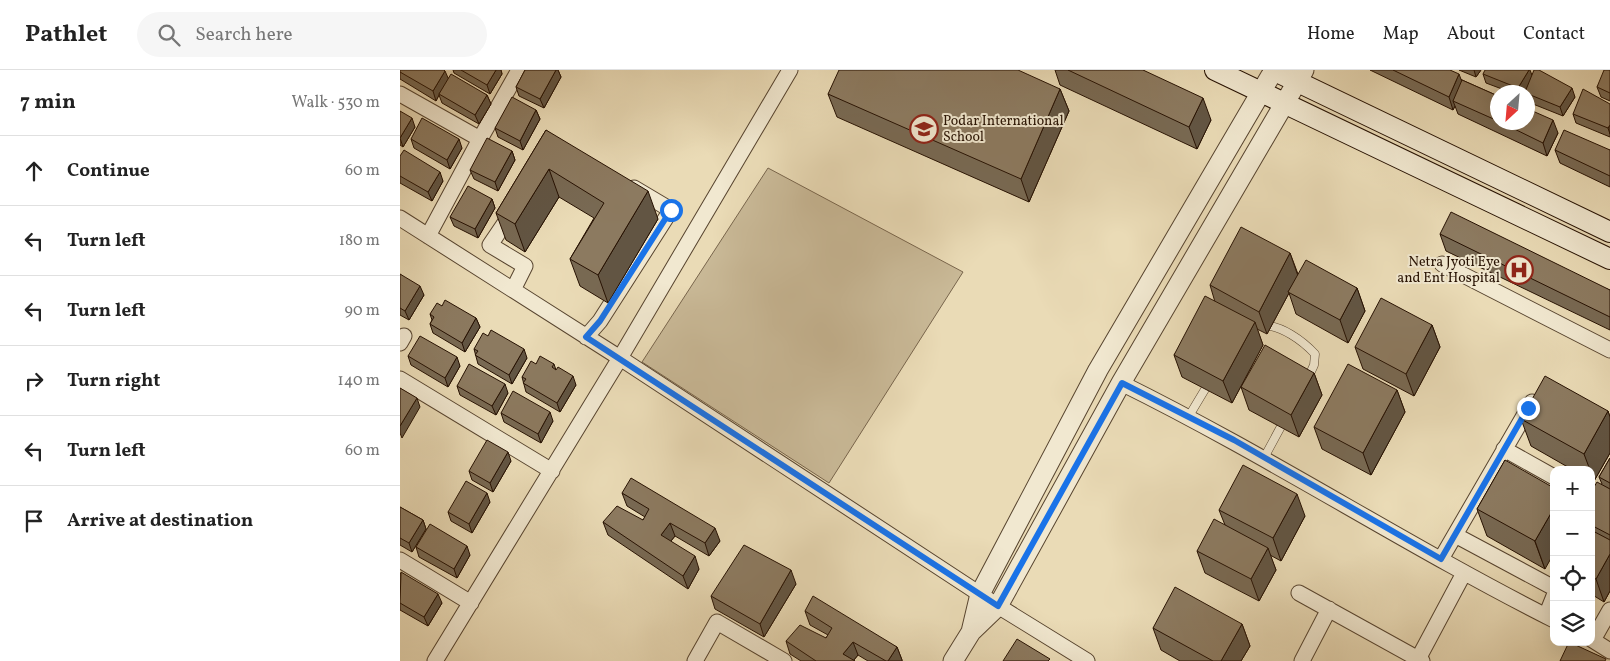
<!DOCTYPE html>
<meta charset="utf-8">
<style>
:root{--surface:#fff;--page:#f6f6f6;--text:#222;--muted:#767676;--line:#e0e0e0}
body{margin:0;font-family:Vollkorn,serif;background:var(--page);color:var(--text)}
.controls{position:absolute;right:15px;bottom:15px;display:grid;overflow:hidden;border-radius:10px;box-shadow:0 5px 20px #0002}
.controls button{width:45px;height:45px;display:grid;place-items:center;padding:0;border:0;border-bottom:1px solid var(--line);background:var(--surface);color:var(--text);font:25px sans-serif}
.compass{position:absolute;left:1090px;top:15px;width:45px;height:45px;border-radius:50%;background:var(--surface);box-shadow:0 5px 20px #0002;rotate:206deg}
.stop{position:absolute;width:15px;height:15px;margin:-11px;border:4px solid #1a73e8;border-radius:50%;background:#fff}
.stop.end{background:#1a73e8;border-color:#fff;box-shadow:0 1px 5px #0008}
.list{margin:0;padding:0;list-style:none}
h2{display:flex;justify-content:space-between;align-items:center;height:65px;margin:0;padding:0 20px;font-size:21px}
h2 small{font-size:16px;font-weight:400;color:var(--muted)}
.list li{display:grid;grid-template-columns:32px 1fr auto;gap:15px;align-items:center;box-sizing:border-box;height:70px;padding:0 20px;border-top:1px solid var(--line)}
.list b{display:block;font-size:19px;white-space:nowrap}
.list em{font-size:16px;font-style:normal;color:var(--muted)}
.icon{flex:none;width:28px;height:28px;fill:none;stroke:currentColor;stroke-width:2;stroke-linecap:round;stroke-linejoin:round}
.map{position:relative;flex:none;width:1210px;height:591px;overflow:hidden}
header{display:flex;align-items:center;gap:30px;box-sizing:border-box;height:70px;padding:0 25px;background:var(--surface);border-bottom:1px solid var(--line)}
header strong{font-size:24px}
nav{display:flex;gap:28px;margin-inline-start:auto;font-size:18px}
.search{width:350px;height:45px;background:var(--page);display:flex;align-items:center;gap:12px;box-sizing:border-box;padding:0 18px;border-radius:28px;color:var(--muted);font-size:19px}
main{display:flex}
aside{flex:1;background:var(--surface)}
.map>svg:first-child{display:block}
.grass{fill:#c9b997;stroke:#78654c}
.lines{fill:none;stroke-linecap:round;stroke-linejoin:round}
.service-casing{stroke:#57442f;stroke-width:9}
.minor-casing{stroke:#57442f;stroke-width:17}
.tertiary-casing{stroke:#57442f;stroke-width:21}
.secondary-casing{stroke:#261102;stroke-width:22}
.service{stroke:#f1e8d0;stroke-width:8}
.minor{stroke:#f1e8d0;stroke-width:15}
.tertiary{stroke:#f1e8d0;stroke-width:19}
.secondary{stroke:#f1e8d0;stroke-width:20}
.wall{fill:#786953;stroke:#261102}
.shaded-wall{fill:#625543;stroke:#261102}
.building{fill:#8c7a60;stroke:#261102}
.route{stroke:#1a73e8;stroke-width:6}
.labels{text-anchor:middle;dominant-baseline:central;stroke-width:4;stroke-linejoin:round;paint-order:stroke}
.poi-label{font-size:14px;fill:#261102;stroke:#f1e8d0;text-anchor:start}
</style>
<header>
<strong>Pathlet</strong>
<div class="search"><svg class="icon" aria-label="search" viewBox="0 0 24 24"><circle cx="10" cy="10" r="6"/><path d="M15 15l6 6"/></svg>Search here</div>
<nav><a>Home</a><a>Map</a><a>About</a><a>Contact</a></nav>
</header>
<main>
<aside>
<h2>7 min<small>Walk · 530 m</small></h2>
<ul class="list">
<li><svg class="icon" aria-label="ahead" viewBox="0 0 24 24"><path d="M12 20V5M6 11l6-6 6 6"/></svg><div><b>Continue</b></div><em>60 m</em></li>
<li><svg class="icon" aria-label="left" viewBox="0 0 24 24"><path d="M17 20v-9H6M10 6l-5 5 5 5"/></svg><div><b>Turn left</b></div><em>180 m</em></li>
<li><svg class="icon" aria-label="left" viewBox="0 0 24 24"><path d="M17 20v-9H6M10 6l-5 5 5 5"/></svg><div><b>Turn left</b></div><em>90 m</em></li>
<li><svg class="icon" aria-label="right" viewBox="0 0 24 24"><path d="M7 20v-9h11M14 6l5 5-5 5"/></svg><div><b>Turn right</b></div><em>140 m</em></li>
<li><svg class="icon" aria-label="left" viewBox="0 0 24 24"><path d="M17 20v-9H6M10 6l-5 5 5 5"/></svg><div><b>Turn left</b></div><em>60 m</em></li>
<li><svg class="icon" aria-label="arrive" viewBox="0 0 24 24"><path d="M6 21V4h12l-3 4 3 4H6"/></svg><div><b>Arrive at destination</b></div></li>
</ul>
</aside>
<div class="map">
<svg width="1210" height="591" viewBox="0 0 1210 591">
<rect width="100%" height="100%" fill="#eadbb6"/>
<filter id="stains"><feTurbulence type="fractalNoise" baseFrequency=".004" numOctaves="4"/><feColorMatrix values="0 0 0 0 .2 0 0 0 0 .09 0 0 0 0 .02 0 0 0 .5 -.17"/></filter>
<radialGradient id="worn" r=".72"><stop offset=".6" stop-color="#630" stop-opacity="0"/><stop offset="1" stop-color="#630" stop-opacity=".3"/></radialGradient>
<!-- grass -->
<path class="grass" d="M368,98l195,104 -134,211 -187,-121z"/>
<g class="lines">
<defs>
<path id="service" d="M863,255c19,1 39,15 52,29l-1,11 -7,15
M789,346l21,-35
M864,388l21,-39"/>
<path id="minor" d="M390,0l-170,288 378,248 89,55
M0,24l80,45 -52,97
M80,69l39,-69
M113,141l-23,34 35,21 -12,24
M0,148l220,140 -185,303
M1042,194l168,86
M186,267l14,-16 71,-111 -37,-22
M0,273l4,-7
M0,309l152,92
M721,313c148,73 286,163 433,237
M1104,379l50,28
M1055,465l99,53
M1041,489l91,-157
M0,490l71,43
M899,523l123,68
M1146,546l8,-20
M1191,569l19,12
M1193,570l17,-30
M295,591l22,-39 67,39
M902,591l27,-52
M1017,591l47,-88"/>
<path id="tertiary" d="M571,562l9,-38 118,-224 176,-300
M553,591l18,-29 27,-26 123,-223 183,-313"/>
<path id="secondary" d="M815,0l395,189
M873,0l337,162"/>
</defs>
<!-- service casing -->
<use href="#service" class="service-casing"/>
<!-- minor casing -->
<use href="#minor" class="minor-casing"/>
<!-- tertiary casing -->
<use href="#tertiary" class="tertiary-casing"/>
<!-- secondary casing -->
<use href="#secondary" class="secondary-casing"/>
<!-- service -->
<use href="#service" class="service"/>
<!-- minor -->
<use href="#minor" class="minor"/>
<!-- tertiary -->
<use href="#tertiary" class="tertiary"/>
<!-- secondary -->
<use href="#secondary" class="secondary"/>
</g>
<!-- wall -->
<path class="wall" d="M53,0h48l1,4 -12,20 -36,-21z
M125,0h33l3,7 -17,31 -25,-12 -3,-9z
M655,0h88l68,50 -14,29 -137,-64z
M970,0h80l12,10 36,16v26h30l30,11 -11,23 -89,-42 -3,-8 -2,4z
M1059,0h22l-5,7z
M1210,0v31l-9,-4 -4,-10z
M0,2l48,6 39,17 4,9 -12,20 -37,-21 -3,-8 -3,6 -36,-22z
M1083,4h49l43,23 -12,19 -35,-14v-10h-18l-24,-9z
M660,19l9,22 -40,91 -192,-85 -9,-23z
M1210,34v33l-34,-14 -3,-9z
M136,40l4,9 -17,31 -25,-13 -3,-9z
M0,41l15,16 -12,20 -3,-2z
M146,60l112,89 -50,84 -28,-17 -10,-27 24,-41 -35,-21 -34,55 -19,-12 -10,-27z
M11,69l51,9 -12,21 -36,-21z
M1155,80h55v37l-50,-24z
M112,81l3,9 -17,31 -24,-12 -4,-9z
M0,86l43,25 -11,20 -32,-18z
M92,129l3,9 -17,30 -24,-12 -4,-9z
M1040,164l170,56v40l-164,-79z
M890,183l8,21 59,14 8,23 -17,32 -52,-29 -7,-21 -22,41 -10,-5 6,16 -31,58 -50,-26 -8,-22 41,-53 -5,-17z
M0,204l24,21 -15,25 -9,-5z
M42,236l34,12 4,9 -15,25 -32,-19 -3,-9 2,-4 -2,-6z
M1032,255l8,22 -26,49 -51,-27 -8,-22z
M74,279l53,9 -15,26 -34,-20z
M8,286l52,10 -12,21 -37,-22z
M136,294h18l2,6 20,15 -16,27 -34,-20 -4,-15z
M914,303l8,22 -23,42 -50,-27 -8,-23z
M57,316l51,7 -12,22 -36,-20z
M997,320l8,22 -34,63 -49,-26 -8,-22z
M1208,341l2,6v36l-16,28 -3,-1v-10h-18l-42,-24 -10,-27z
M101,343l52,8 -12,22 -37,-21z
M1210,388v133l-6,11 -13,-8v-102l11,-8 -3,-7z
M1105,390l40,109 -58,-33 -10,-27z
M111,391l-18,31 -21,-12 -3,-9z
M222,423l98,48 -11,15 -34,-20 -4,5 28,28 -11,20 -80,-54 -5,-13 40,-2 2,-3 -18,-11z
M90,432l-18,31 -21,-12 -3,-9z
M0,437l23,13 3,9 -14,23 -12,-7z
M819,440l86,6 -24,45 -11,-6 6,15 -17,31 -54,-28 -8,-22 28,-26z
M16,477l54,8 -13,23 -38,-21z
M0,503l42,30 -14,23 -28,-16z
M396,514l-32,53 -49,-28 -4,-13z
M405,541l92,36 5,13v1h-34l-10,-6 -4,5 1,1h-54l-11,-7 -4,-13 40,-3 2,-3 -18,-10z
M842,554l8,22 -9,15h-61l-19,-11 -8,-22z"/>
<!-- shaded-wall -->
<path class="shaded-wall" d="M96,0h5l1,4 -12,20 -3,-9z
M156,0h2l3,7 -17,31 -4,-9z
M1074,0h7l-5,7z
M1129,0h1l3,8 -8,14h-5l-2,-4z
M45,1l4,9 -10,14v1l-3,6 -3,-10z
M1059,4l5,13 -11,14 2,5 -2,4 -4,-13z
M1172,18l3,9 -12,19 -3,-9z
M660,19l9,22 -40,91 -8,-23z
M87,25l4,9 -12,20 -4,-9z
M803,28l8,22 -14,29 -8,-22z
M136,40l4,9 -17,31 -3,-9z
M12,48l3,9 -12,20 -3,-9z
M1153,50l5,13 -11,23 -4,-13z
M1210,55v9l-2,-6z
M59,69l3,9 -12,21 -3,-9z
M112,81l3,9 -17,31 -3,-9z
M149,99l10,28 -34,55 -10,-28z
M40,102l3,9 -11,20 -4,-9z
M248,121l10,28 -50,84 -10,-28z
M92,129l3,9 -17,30 -3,-9z
M890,183l8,23 -10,16 1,1 -22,41 -8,-22z
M20,216l4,9 -15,25 -4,-9z
M957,218l8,23 -17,32 -8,-23z
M76,248l4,9 -15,25 -3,-9z
M855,252l8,23 -31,58 -9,-22z
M1032,255l8,22 -26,49 -8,-22z
M124,279l3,9 -15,26 -3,-9z
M57,287l3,9 -12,21 -3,-9z
M914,303l8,22 -23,42 -8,-22z
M173,306l3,9 -16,27 -3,-9z
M105,314l3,9 -12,22 -4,-9z
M997,320l8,22 -34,63 -8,-22z
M17,328l3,9 -18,31 -2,-5v-7z
M1208,341l2,6v36l-16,28 -3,-8v-3h-1l-6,-16z
M150,342l3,9 -12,22 -3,-9z
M108,382l3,9 -18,31 -3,-9z
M87,423l3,9 -18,31 -3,-9z
M897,424l8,22 -24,45 -8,-23z
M1154,438v45l-9,16 -10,-28z
M23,450l3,9 -14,23 -3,-9z
M270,453l5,13 -10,12 -4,-13z
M315,458l5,13 -11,15 -4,-13z
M67,476l3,9 -13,23 -3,-9z
M868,478l8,22 -17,31 -8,-22z
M1210,484v37l-6,11 -8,-23z
M295,486l4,13 -11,20 -5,-13z
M391,500l5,14 -32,53 -4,-13z
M38,524l4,9 -14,23 -4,-9z
M842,554l8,22 -9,15h-20z
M453,572l5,13 -5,6 -10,-7z
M497,577l5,13v1h-14z"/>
<!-- building -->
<path class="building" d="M0,0h44l1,1 -12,20 -33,-19z
M61,0h35l-9,15z
M125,0h31l-16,29 -24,-12z
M439,0h179l42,19 -39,90 -193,-85z
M668,0h75l60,28 -14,29z
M993,0h57l9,4 -10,23z
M1085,0h44l-11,18 -35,-14z
M1134,0h5l33,18 -12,19 -32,-13v-2h-3z
M1204,0h6v23l-13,-6z
M51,4l36,21 -12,20 -36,-21z
M1062,10l36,16v25l-45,-20z
M1183,19l27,15v21l-2,3 -35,-14z
M112,27l24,13 -16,31 -25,-13z
M1128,39l25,11 -10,23 -43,-21h28z
M0,41l12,7 -12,20z
M22,48l37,21 -12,21 -36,-21z
M146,60l102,61 -50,84 -28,-16 34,-56 -55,-34 -34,55 -19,-11z
M1164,60l46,20v26l-55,-26z
M87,68l25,13 -17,31 -25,-12z
M4,80l36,22 -12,20 -28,-16v-20z
M68,116l24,13 -17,30 -25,-12z
M1051,142l159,78v27l-170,-83z
M841,157l49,26 -31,59 -49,-27z
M906,190l51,28 -17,32 -52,-28z
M0,204l20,12 -15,25 -5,-3z
M805,226l50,26 -32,59 -49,-26z
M981,228l51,27 -26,49 -51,-27z
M45,230l31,18 -14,25 -32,-19 4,-7 -4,-3 7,-11 5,3z
M91,260l33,19 -15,26 -34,-20 3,-4 -4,-2 9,-16 5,3z
M20,266l37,21 -12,21 -37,-22z
M865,275l49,28 -23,42 -50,-28z
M140,286l14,8 -2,3 4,3 2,-3 15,9 -16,27 -34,-20 3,-4 -4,-2 9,-16 5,3z
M69,294l36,20 -13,22 -35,-20z
M948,294l49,26 -34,63 -49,-26z
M1145,306l63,35 -24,43 -63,-35z
M0,318l17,10 -17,28z
M113,321l37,21 -12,22 -37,-21z
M87,370l21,12 -18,31 -21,-12z
M1210,388v25l-11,-6z
M1105,390l49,28v20l-19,33 -58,-32z
M843,395l54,29 -24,44 -54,-28z
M231,408l84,50 -10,15 -35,-20 -9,12 34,21 -12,20 -80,-54 14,-16 26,14 6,-11 -27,-16z
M66,411l21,12 -18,31 -21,-12z
M1197,412l13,7v46l-19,-10v-33z
M0,437l23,13 -14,23 -9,-5z
M814,449l54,29 -17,31 -54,-28z
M30,454l37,22 -13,23 -38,-22z
M1191,460l19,10v14l-14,25 -5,-2z
M344,475l47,25 -31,54 -49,-28z
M1,502l37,22 -14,23 -24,-14z
M775,517l67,37 -21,37h-8l-60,-33z
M413,526l84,51 -9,14h-2l-33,-19 -10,12 12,7h-39l-30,-20 14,-16 26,13 6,-10 -27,-17z
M617,569l33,20 -2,2h-45z
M1169,572l37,17 -1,2h-45z"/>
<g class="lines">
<!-- route -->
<path class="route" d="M271,140l-71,111 -14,16 412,269 124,-223 112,57 207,119 87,-151"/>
</g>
<!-- icons -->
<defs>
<symbol id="school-ring" viewBox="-11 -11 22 22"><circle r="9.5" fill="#f1e8d0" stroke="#8f2418" stroke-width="1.5"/><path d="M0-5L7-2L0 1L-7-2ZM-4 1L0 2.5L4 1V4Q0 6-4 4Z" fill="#8f2418"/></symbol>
<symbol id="hospital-ring" viewBox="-11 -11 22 22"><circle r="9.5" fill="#f1e8d0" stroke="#8f2418" stroke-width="1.5"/><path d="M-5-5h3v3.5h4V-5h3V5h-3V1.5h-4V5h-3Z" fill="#8f2418"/></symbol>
</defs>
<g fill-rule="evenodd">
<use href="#school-ring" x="508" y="43" width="32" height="32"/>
<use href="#hospital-ring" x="1103" y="184" width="32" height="32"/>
</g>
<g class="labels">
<!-- poi labels -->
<g class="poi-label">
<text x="543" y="51">Podar International<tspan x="543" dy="16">School</tspan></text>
<text x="1100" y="192" text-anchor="end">Netra Jyoti Eye<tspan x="1100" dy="16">and Ent Hospital</tspan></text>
</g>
</g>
<rect width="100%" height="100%" filter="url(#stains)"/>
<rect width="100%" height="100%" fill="url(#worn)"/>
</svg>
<div class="controls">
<button>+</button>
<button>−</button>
<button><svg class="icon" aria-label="locate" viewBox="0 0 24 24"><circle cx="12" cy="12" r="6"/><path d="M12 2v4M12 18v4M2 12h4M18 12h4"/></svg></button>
<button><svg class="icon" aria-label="layers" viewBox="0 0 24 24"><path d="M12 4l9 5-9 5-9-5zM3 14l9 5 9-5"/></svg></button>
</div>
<svg class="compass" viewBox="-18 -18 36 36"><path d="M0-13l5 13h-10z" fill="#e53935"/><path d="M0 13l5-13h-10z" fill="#767676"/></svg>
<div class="stop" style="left:271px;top:140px"></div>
<div class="stop end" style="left:1128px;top:338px"></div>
</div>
</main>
